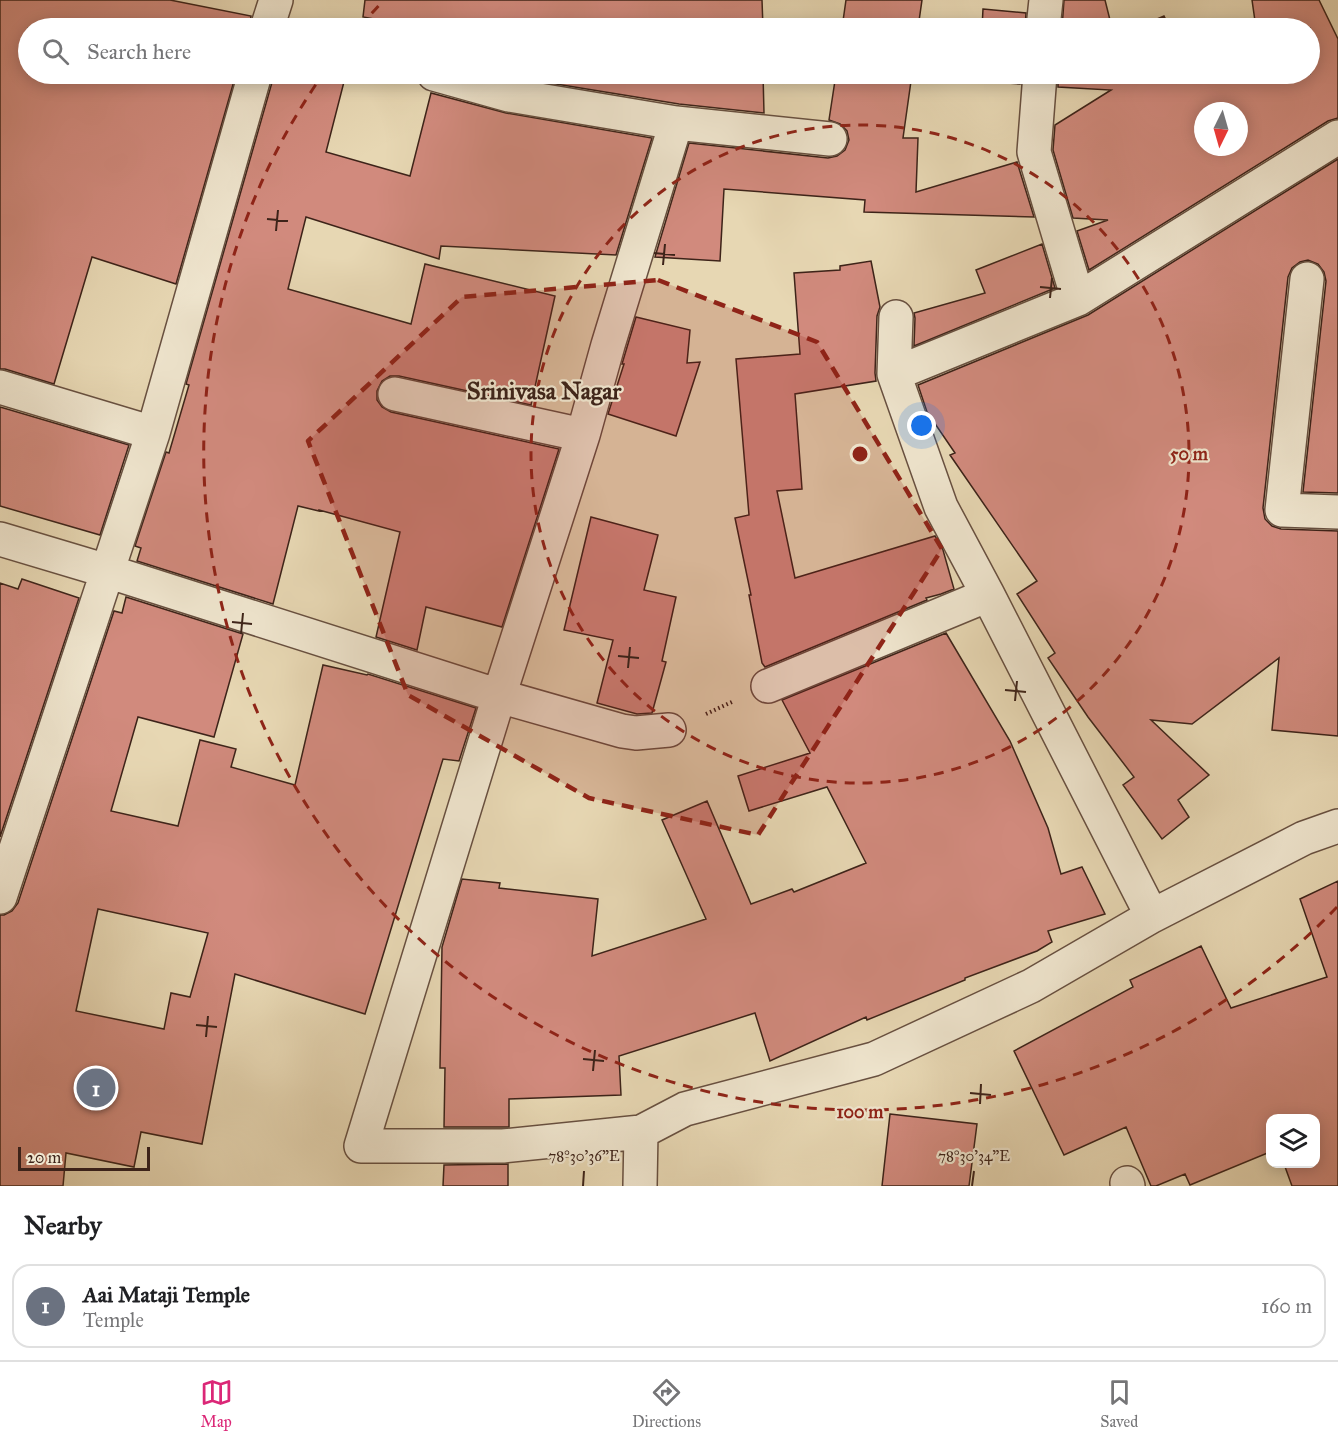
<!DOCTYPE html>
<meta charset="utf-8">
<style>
:root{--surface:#fff;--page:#f6f6f6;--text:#202124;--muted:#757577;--line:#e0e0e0;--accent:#db2777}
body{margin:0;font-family:"IM FELL Great Primer",serif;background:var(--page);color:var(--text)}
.controls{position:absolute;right:18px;bottom:18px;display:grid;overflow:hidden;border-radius:12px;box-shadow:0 3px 15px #0003}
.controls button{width:54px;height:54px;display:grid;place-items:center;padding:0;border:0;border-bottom:2px solid var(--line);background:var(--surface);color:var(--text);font:30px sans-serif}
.compass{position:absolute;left:1194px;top:102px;width:54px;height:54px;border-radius:50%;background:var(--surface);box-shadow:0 3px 15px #0003;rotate:185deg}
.scale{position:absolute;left:18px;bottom:15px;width:132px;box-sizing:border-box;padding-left:6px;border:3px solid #3d2319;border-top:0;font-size:16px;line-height:21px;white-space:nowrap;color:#3d2319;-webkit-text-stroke:4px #efe5ce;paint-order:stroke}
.you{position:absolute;left:922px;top:426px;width:21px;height:21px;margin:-15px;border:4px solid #fff;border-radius:50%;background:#1a73e8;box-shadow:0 0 0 9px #1a73e833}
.badge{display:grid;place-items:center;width:39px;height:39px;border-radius:50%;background:var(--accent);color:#fff;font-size:20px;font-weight:700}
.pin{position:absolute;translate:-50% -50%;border:3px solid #fff;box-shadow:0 2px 6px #0006}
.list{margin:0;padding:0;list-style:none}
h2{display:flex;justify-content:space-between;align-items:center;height:78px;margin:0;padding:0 24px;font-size:26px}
h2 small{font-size:20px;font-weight:400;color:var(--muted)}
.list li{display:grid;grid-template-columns:39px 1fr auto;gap:18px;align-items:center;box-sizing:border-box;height:84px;margin:0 12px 12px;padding:0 12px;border:2px solid var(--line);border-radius:18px}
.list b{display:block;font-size:22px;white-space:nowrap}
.list p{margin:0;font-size:20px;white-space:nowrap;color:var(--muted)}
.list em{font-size:20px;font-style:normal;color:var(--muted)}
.icon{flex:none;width:33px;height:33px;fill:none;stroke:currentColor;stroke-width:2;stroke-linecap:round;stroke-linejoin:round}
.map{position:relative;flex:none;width:1338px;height:1186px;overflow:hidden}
.search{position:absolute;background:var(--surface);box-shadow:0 3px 15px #0003;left:18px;right:18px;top:18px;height:66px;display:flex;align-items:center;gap:15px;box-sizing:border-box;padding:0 21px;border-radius:33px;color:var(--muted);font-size:22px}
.sheet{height:174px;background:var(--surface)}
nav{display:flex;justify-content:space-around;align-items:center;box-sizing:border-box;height:84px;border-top:2px solid var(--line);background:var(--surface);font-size:16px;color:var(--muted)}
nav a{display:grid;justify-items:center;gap:3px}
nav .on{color:var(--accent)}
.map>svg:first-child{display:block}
.building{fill:#d18a7d;stroke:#3d2319;stroke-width:1.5;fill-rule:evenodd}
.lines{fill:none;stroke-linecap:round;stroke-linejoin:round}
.street-casing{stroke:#685040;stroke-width:36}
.path{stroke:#3d2319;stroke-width:4;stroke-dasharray:1.5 3;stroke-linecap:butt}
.street{stroke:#efe5ce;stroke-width:33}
.marked{fill:#8f2418;fill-opacity:0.2;stroke:#8f2418;stroke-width:4.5;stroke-dasharray:12 8;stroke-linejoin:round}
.ticks{fill:none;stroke:#3d2319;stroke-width:2}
.ring{fill:none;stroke:#8f2418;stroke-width:3;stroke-dasharray:10 8}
.labels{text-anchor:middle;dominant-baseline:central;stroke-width:4.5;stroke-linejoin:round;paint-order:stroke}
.neighbourhood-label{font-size:24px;font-weight:bold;fill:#3d2319;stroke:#efe5ce}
.ticks-label{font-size:15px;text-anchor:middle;fill:#3d2319;stroke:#efe5ce;stroke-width:4.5;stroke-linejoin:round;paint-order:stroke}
.centre{fill:#8f2418;stroke:#efe5ce;stroke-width:3}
.ring-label{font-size:18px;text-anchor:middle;font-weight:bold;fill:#8f2418;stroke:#efe5ce;stroke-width:4.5;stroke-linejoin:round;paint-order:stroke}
</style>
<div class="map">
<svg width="1338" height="1186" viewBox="0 0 1338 1186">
<rect width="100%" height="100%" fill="#e7d7b3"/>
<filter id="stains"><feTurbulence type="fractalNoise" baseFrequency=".00333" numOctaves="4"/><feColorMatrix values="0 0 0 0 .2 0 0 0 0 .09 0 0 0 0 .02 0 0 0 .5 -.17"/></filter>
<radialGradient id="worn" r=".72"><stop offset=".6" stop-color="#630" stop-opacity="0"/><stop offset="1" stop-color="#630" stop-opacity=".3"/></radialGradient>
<!-- building -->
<path class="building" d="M0,0h170l81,16 -2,12h-221v46h208l-60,210 -84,-27 -38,127 -49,-15h-5z
M365,0h397l1,28h-340l-60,-11z
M846,0h76l-4,28h-76z
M1064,0h41l7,28h-50z
M1252,0h67l19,39v79l-10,3 -239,149 -12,-39 31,-11 -35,-2 -20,-68 2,-25 56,-35 -53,-3v-13h252v-46h-54zM1203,111h36v36h-36z
M983,9l43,4 -1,15h-43z
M1164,16l6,12h-34z
M273,74h73l-20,78 84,24 21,-83 75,20 146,25 -36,117 -175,-9 -2,13 -133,-42 -18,72 123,35 14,-60 130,32 -24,109 -132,-29h-9l-8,5 -5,10v9l5,7 9,5 168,37 -57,178 -76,-20 -9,43 -41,-13 24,-105 -81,-22v1l-21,-5 -25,98 -136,-43 4,-13 -6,-2 31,-94 3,1 20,-68 -3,-1 87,-305z
M502,74h261l1,39 -85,-9 -166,-27z
M836,74h76l-9,64h15l-2,54 101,-30 17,55 -170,-5 1,-12 -141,-11 -4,72 -65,-4 34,-114 139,15 9,-2 8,-6 4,-10 -2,-9 -7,-7 -11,-4z
M978,74h43l-1,10 -42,-3z
M1338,159v334l-35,-1 23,-211 -2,-9 -6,-8 -10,-4 -8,2 -8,6 -4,9 -25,231 2,11 7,7 9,3 57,2v205l-66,-6 7,-72 -87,66 -41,-4 58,55 -31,25 11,17 -27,22 -39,-54 11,-8 -46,-60 -40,-59 7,-5 -38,-59 20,-13 -87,-126 5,-2 -28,-41 -9,-27 170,-70z
M1042,244l13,44 -141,58 1,-28 -1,-5 71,-20 -9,-23z
M871,261l9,46 -3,9 -2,57 1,8 -81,13 7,95 -25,2 18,87 140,-42 8,14 11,39 -13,5 -15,4 1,2 -162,67 -3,-4 -13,-68h2l-16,-77 14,-3 -13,-156 64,-5 -6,-81 46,-3v-4z
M636,317l54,13 -3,33 13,-1 -24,74 -68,-22 16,-50h-2z
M0,407l129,38 -29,90 -100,-29z
M591,517l67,18 -14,55 32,7 -14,64 4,1 -14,51 -15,1 -40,-11 16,-63 -49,-10z
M22,579l57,19 -79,239v-254l18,6z
M126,597l117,37 -29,103 -76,-20 -27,94 67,15 22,-86 36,9 -5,18 64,18 28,-120 44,10 1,-1 108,34 -17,53 -16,-2 -78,255 -130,-40 -33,170 -61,-12 -7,35 -68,-14 -3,33h-63v-271h4l8,-4 6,-8 96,-292 8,2zM98,909l110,24 -18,64 -19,-4 -7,36 -88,-18z
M946,633l64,108 38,87 13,46 21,-7 23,47 -57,17 4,11 -15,9 -72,27v2l-98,40 -1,-3 -96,44 -15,-48 -136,43 2,39 -112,4v28h-65l1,-59h-5l2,-121 20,-68 38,4 -1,5 99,11 -6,57 114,-37 -44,-99 45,-19 44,103 41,-15 2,3 72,-29 -39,-76 -78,24 -11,-35 72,-23 -28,-53z
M1338,881v305h-46l-8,-22h32v-45h-46v33l-80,33 -5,-11 -29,12h-5l-25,-59 -62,28 -50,-104 119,-64 -3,-7 71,-34 30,62 96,-31 -27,-78z
M890,1114l87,10 -8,62h-87z
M508,1164v22h-65l1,-21z"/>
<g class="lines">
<defs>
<path id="street" d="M267,28l9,-28
M1043,28l3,-28
M434,74l75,21 167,28 154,16
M1040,74l-6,78 44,147
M676,123l-68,222 -25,90 -84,261 -138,450h142l138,-14 44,-23 189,-50 157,-73 121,-70 152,-78 34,-12
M1307,279l-25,231 56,2
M896,317l-2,57 47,133 47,88 164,321
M894,374l184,-75 260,-162
M0,387l153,46
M395,394l188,41
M0,539l107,32 392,125 123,35 14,2 33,-3
M768,686l220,-91
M0,897l153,-464 102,-359
M1127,1183l1,3
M640,1186l1,-54"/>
</defs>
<!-- street casing -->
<use href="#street" class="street-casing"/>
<!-- path -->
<path class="path" d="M706,714l28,-13"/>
<!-- street -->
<use href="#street" class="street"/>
</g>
<!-- marked area -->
<path class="marked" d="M658,280l159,62 125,207 -184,286 -169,-37 -181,-103 -100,-254 154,-144z"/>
<!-- ticks -->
<path class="ticks" d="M267,219l21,2M276,231l2,-21M654,253l21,2M663,265l2,-21M1040,287l21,2M1050,298l2,-20M232,622l20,2M241,634l2,-21M618,656l21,2M628,668l2,-21M1005,690l21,2M1015,701l2,-20M196,1025l21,2M206,1037l2,-21M583,1059l21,2M593,1071l2,-21M970,1093l21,2M980,1104l1,-20M583,1186l1,-15M972,1186l2,-15"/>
<!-- distance rings -->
<g class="ring">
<circle cx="860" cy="454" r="329"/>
<path d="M1337 907A658 658 0 0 1 321 77M360 27A658 658 0 0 1 383 1"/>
</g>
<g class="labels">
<!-- neighbourhood labels -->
<g class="neighbourhood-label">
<text x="544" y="391">Srinivasa Nagar</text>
</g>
</g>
<g class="ticks-label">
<text x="584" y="1161">78°30'36"E</text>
<text x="974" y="1161">78°30'34"E</text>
</g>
<circle cx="860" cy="454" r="9" class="centre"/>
<g class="ring-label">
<text x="1189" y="460">50 m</text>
<text x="860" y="1118">100 m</text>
</g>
<rect width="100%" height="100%" filter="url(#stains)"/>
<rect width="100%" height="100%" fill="url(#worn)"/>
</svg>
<div class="controls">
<button><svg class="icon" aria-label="layers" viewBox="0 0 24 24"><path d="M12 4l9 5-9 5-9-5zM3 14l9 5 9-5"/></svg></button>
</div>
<svg class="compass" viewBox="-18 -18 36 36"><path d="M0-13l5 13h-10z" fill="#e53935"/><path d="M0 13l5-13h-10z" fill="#757577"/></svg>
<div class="scale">20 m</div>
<div class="you"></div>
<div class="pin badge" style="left:96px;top:1088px;background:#6b7280">1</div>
<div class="search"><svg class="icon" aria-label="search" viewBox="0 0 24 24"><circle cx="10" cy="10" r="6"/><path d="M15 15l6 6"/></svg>Search here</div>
</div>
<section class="sheet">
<h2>Nearby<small></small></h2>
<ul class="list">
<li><span class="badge" style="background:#6b7280">1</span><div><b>Aai Mataji Temple</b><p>Temple</p></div><em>160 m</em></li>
</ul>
</section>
<nav>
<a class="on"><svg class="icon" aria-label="map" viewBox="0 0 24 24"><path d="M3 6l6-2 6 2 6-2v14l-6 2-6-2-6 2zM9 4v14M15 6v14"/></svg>Map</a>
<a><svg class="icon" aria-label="directions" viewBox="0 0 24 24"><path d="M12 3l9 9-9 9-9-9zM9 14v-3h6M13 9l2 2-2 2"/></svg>Directions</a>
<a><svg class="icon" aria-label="saved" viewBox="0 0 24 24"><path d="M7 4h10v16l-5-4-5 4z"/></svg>Saved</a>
</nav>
